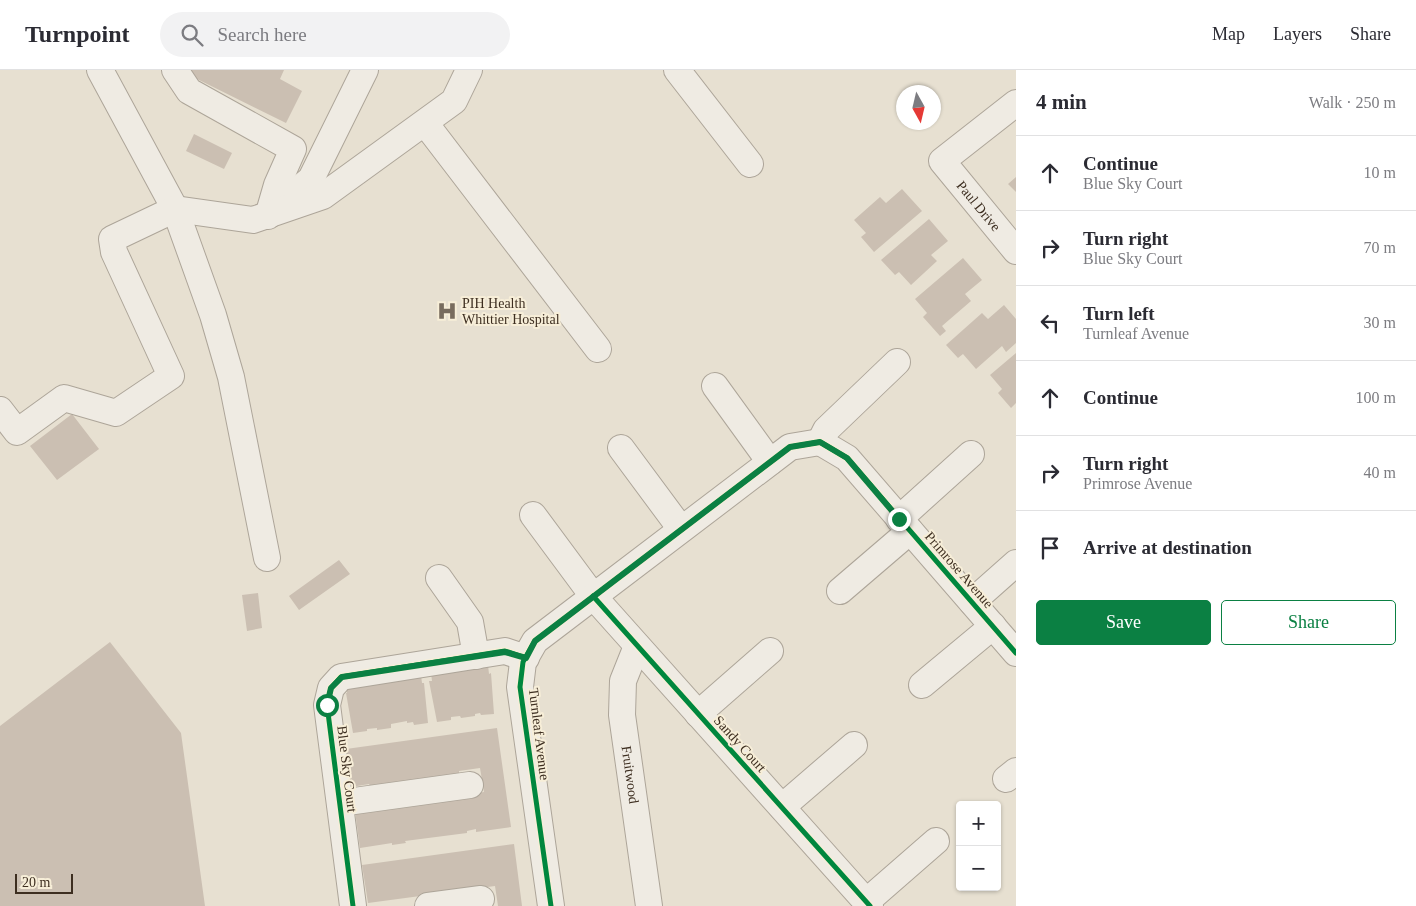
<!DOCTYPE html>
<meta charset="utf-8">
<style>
:root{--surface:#fff;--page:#f2f2f3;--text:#2b2b33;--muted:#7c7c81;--line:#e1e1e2;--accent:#0b8043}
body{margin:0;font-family:Georgia,serif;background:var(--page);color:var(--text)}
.controls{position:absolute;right:15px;bottom:15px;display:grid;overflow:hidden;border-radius:5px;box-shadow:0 1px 4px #0004}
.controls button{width:45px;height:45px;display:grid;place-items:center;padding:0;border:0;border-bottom:1px solid var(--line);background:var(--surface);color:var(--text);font:25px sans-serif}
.compass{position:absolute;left:896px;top:15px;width:45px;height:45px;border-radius:50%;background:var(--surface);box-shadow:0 1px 4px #0004;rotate:172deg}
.scale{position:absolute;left:15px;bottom:12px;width:58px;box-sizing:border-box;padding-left:5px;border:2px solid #3d2e20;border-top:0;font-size:14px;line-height:18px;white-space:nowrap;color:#3d2e20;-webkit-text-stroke:4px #f7eed8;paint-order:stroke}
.stop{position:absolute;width:15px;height:15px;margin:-11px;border:4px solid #0b8043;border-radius:50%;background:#fff}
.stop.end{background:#0b8043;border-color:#fff;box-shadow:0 1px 5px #0008}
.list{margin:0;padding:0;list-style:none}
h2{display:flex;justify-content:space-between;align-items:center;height:65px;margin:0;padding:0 20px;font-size:21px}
h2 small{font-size:16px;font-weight:400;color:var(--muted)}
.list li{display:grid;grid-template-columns:32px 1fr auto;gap:15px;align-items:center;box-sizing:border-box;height:75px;padding:0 20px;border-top:1px solid var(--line)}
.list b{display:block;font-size:19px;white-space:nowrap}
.list p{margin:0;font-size:16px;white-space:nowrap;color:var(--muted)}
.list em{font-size:16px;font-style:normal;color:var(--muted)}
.actions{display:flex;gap:10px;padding:15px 20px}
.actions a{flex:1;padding:11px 0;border:1px solid var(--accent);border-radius:5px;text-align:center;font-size:18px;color:var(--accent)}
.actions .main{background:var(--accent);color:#fff}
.icon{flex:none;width:28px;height:28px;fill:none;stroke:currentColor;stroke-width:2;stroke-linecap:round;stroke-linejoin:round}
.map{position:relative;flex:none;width:1016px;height:836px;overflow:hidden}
header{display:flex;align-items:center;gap:30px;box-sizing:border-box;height:70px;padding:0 25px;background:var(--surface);border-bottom:1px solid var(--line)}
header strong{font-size:24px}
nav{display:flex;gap:28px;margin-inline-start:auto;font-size:18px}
.search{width:350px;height:45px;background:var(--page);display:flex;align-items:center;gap:12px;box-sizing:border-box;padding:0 18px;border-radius:28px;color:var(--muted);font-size:19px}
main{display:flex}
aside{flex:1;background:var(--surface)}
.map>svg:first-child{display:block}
.building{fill:#cbbfb2}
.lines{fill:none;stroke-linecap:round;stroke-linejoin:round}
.minor-casing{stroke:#ada599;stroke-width:28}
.minor{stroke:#efebe3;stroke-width:26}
.cycleway-casing{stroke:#f7eed8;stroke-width:8}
.cycleway{stroke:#00873e;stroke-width:5}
.route{stroke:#0b8043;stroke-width:6}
.labels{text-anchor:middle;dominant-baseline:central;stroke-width:4;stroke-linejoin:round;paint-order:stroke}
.street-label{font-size:14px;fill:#3d2e20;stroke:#f7eed8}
.poi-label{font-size:14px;fill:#3d2e20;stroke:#f7eed8;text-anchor:start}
</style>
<header>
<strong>Turnpoint</strong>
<div class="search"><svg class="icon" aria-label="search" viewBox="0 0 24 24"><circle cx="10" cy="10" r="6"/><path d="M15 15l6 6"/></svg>Search here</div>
<nav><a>Map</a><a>Layers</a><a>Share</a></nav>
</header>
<main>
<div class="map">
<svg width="1016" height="836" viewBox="0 0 1016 836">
<rect width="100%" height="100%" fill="#e7e0d1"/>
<!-- building -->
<path class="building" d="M191,0h93l-4,9 22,12 -16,32 -97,-48z
M194,64l38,19 -8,16 -38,-18z
M1016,107v15l-8,-8z
M902,119l20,22 -48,41 -13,-15 5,-4 -12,-13 26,-23 6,6z
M929,149l19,22 -17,14 6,6 -26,24 -12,-13 -4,3 -14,-15z
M963,188l19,22 -17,14 6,7 -29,25 4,5 -6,5 -17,-19 4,-4 -12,-14z
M1004,235l12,14v24l-10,9 -4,-6 -26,23 -13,-15 -5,4 -12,-13 36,-32 6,6z
M1016,283v50l-5,5 -13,-15 4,-4 -12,-14z
M72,344l27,35 -42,31 -27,-34z
M339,490l11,14 -51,36 -10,-14z
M258,523l4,35 -15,3 -5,-36z
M110,572l71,91 24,173h-205v-180z
M488,595l1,9 2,-1 3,41 -13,1 -1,-2 -5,1v2l-14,2 -1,-2 -9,1v3l-14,2 -8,-41h3l-1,-8z
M421,605l1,8h2l4,40 -14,2 -1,-3 -6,1v-2l-16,3v4l-14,2v-2l-10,1v2l-14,2 -7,-40h1l-1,-8z
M497,658l14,99 -35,5v-3l-9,2v2l-62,8 1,2 -14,2v-2l-32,5 -5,-37 129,-19 -4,-24 -21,3v3l-89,12 -1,-2 -18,3 -5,-38z
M514,774l8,62h-24l-3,-20 -127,17 -6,-38z"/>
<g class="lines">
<defs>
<g id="minor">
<path d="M100,0l75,139 38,106 18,62 36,181"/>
<path d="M175,0l14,21 104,58 -16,36 -9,31"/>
<path d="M677,0l73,94"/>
<path id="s1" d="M1016,33l-74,58 74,90"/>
<path d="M425,53l173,226"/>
<path d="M280,135l31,-26 54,-109"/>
<path d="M715,316l55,76"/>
<path d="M0,340l17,22 47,-34 52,15 55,-37 -57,-124 -2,-13 63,-30 78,11 70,-24 131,-95 15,-31"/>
<path d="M820,372l27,16 169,195"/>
<path d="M820,372l6,-12 71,-68"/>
<path d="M621,378l60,81"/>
<path d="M533,445l60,81 277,310"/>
<path d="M899,449l72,-65"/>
<path d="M439,508l31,44 6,34"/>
<path d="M840,521l70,-60"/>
<path d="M972,532l44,-39"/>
<path id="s2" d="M637,576l-14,35 -1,34 27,191"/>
<path d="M922,615l71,-59"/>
<path d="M698,644l72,-63"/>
<path d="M1006,709l10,-8"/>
<path d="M340,733l130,-18"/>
<path d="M782,737l72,-62"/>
<path d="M866,832l70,-61"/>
<path d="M353,836l-26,-201 4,-17 10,-11 164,-26 21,7"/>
<path d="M428,836l53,-7"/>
<path d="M551,836l-31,-219 3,-25 12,-21 255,-194 30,-5"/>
</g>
</defs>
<!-- minor casing -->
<use href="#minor" class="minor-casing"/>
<!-- minor -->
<use href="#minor" class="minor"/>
<defs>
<path id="cycleway" d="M593,526l277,310
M353,836l-26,-201 4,-17 10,-11 164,-26 21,7
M551,836l-31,-219 3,-25 12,-21 255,-194 30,-5 27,16 169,195"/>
</defs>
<!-- cycleway casing -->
<use href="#cycleway" class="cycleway-casing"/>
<!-- cycleway -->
<use href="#cycleway" class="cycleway"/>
</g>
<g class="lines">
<!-- route -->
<path class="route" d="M327,635l4,-17 11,-11 163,-25 21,6 9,-17 255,-194 30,-5 27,16 52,61"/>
</g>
<!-- icons -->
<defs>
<symbol id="hospital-bare" viewBox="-9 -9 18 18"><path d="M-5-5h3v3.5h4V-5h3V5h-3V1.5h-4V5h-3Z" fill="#786c5e" stroke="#f7eed8" stroke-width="2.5" paint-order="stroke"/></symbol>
</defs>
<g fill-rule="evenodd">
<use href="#hospital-bare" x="433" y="227" width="28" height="28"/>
</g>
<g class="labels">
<!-- street labels -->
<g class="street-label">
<text stroke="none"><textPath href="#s1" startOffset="152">Paul Drive</textPath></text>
<text transform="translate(959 500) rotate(49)">Primrose Avenue</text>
<text transform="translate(539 664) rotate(83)">Turnleaf Avenue</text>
<text transform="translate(740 674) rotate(48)">Sandy Court</text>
<text transform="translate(347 699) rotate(83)">Blue Sky Court</text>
<text stroke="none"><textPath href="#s2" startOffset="132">Fruitwood</textPath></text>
</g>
<!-- poi labels -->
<g class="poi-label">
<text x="462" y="233">PIH Health<tspan x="462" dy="16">Whittier Hospital</tspan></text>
</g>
</g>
</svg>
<div class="controls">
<button>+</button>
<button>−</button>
</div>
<svg class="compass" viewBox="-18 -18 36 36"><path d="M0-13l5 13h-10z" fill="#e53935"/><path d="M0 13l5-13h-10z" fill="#7c7c81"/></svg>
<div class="scale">20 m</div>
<div class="stop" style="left:327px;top:635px"></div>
<div class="stop end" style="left:899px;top:449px"></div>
</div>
<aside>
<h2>4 min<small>Walk · 250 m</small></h2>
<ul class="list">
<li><svg class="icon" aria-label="ahead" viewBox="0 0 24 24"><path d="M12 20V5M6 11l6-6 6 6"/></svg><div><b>Continue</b><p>Blue Sky Court</p></div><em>10 m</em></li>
<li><svg class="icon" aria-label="right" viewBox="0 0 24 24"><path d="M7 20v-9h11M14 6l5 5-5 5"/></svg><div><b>Turn right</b><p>Blue Sky Court</p></div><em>70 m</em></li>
<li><svg class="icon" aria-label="left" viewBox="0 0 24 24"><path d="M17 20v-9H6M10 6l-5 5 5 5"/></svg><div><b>Turn left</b><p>Turnleaf Avenue</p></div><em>30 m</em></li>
<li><svg class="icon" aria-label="ahead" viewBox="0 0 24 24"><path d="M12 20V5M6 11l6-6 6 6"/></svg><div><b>Continue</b></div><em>100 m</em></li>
<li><svg class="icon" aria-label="right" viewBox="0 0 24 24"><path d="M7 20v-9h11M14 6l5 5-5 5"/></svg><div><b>Turn right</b><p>Primrose Avenue</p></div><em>40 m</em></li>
<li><svg class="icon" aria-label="arrive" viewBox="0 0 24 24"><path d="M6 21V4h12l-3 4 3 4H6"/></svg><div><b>Arrive at destination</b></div></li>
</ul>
<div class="actions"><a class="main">Save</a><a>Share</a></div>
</aside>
</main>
